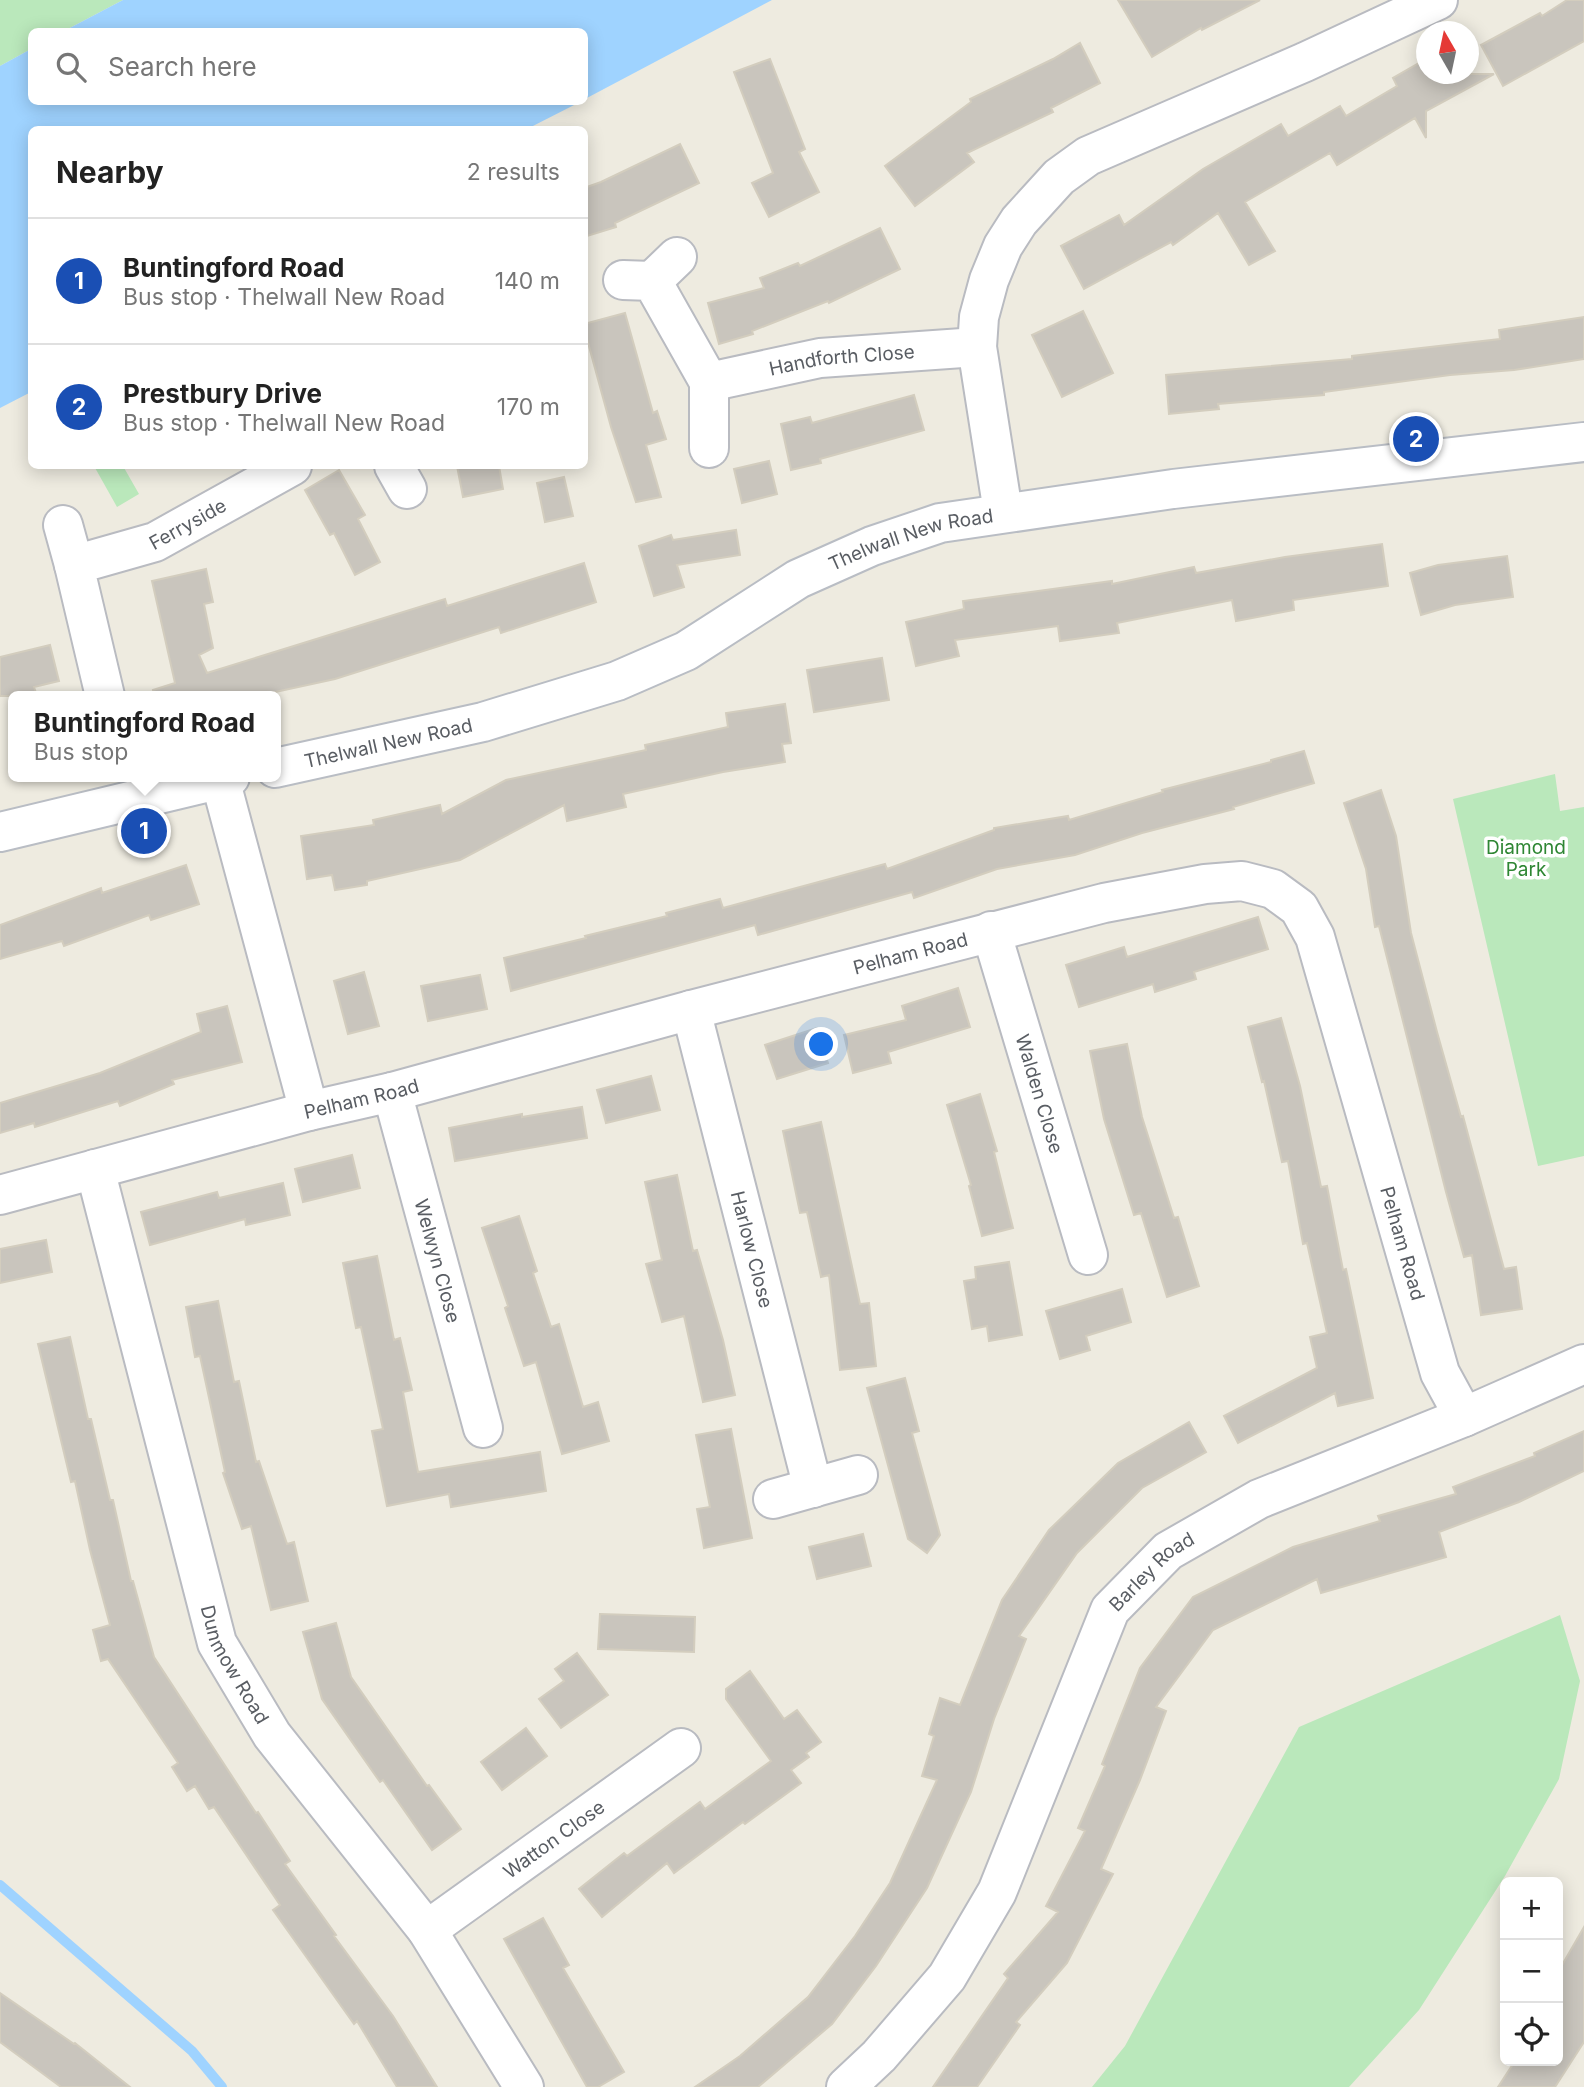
<!DOCTYPE html>
<meta charset="utf-8">
<style>
:root{--surface:#fff;--page:#f6f6f6;--text:#222;--muted:#767676;--line:#e0e0e0;--accent:#d93025}
body{margin:0;font-family:Inter,sans-serif;background:var(--page);color:var(--text)}
.controls{position:absolute;right:21px;bottom:21px;display:grid;overflow:hidden;border-radius:10px;box-shadow:0 4px 18px #0003}
.controls button{width:63px;height:63px;display:grid;place-items:center;padding:0;border:0;border-bottom:2px solid var(--line);background:var(--surface);color:var(--text);font:35px sans-serif}
.compass{position:absolute;left:1416px;top:21px;width:63px;height:63px;border-radius:50%;background:var(--surface);box-shadow:0 4px 18px #0003;rotate:351deg}
.you{position:absolute;left:822px;top:1045px;width:24px;height:24px;margin:-18px;border:5px solid #fff;border-radius:50%;background:#1a73e8;box-shadow:0 0 0 10px #1a73e833}
.badge{display:grid;place-items:center;width:46px;height:46px;border-radius:50%;background:var(--accent);color:#fff;font-size:23px;font-weight:700}
.pin{position:absolute;translate:-50% -50%;border:4px solid #fff;box-shadow:0 2px 7px #0006}
.popup{position:absolute;left:8px;top:691px;width:273px;height:91px;box-sizing:border-box;display:grid;place-content:center;border-radius:10px;background:var(--surface);filter:drop-shadow(0 2px 5px #0005);font-size:23px;white-space:nowrap;color:var(--muted)}
.popup b{font-size:26px;color:var(--text)}
.popup::after{content:'';position:absolute;left:50%;top:100%;margin-left:-14px;border:14px solid transparent;border-top-color:var(--surface)}
.list{margin:0;padding:0;list-style:none}
h2{display:flex;justify-content:space-between;align-items:center;height:91px;margin:0;padding:0 28px;font-size:30px}
h2 small{font-size:23px;font-weight:400;color:var(--muted)}
.list li{display:grid;grid-template-columns:46px 1fr auto;gap:21px;align-items:center;box-sizing:border-box;height:126px;padding:0 28px;border-top:2px solid var(--line)}
.list b{display:block;font-size:26px;white-space:nowrap}
.list p{margin:0;font-size:23px;white-space:nowrap;color:var(--muted)}
.list em{font-size:23px;font-style:normal;color:var(--muted)}
.icon{flex:none;width:38px;height:38px;fill:none;stroke:currentColor;stroke-width:2;stroke-linecap:round;stroke-linejoin:round}
.map{position:relative;flex:none;width:1584px;height:2087px;overflow:hidden}
.search{position:absolute;background:var(--surface);box-shadow:0 4px 18px #0003;left:28px;top:28px;width:560px;height:77px;display:flex;align-items:center;gap:18px;box-sizing:border-box;padding:0 24px;border-radius:10px;color:var(--muted);font-size:26px}
.panel{position:absolute;background:var(--surface);box-shadow:0 4px 18px #0003;left:28px;top:126px;width:560px;height:343px;border-radius:10px}
.map>svg:first-child{display:block}
.green{fill:#bae8bb}
.water{fill:#9fd3ff}
.lines{fill:none;stroke-linecap:round;stroke-linejoin:round}
.stream{stroke:#9fd3ff;stroke-width:10}
.building{fill:#c9c5bd;stroke:#d3cdbe;stroke-width:2}
.street-casing{stroke:#b9bbc1;stroke-width:42}
.secondary-casing{stroke:#b9bdc4;stroke-width:42}
.street{stroke:#fff;stroke-width:38}
.secondary{stroke:#fff;stroke-width:38}
.labels{text-anchor:middle;dominant-baseline:central;stroke-width:7;stroke-linejoin:round;paint-order:stroke}
.street-label{font-size:19px;fill:#595d63;stroke:#fff}
.park-label{font-size:19px;fill:#2e8633;stroke:#fff}
</style>
<div class="map">
<svg width="1584" height="2087" viewBox="0 0 1584 2087">
<rect width="100%" height="100%" fill="#eeebe0"/>
<!-- green -->
<path class="green" d="M0,0h123l-59,31 -32,1 -1,17 -31,17z
M94,466h29l16,28 -22,13z
M1555,774l5,37 24,-4v349l-46,10 -85,-367z
M1560,1615l20,66 -21,98 -54,97 -86,134 -70,77h-257l33,-41 174,-319z"/>
<!-- water -->
<path class="water" d="M123,0h649l-187,99 -1,-67 -520,-1z
M31,49l1,53h548l-53,27 -495,1 -1,262 -31,16v-342z"/>
<g class="lines">
<!-- stream -->
<path class="stream" d="M0,1885l192,166 30,36"/>
</g>
<!-- building -->
<path class="building" d="M1118,0h142l-58,30 -1,-2 -49,29z
M1567,0h17v41l-81,45 -22,-41 59,-32 2,3z
M1080,43l20,40 -49,25 2,4 -86,41 7,9 -59,44 -30,-40 86,-64 -1,-3 83,-40z
M770,59l35,90 -6,3 20,40 -50,25 -17,-34 21,-10 -39,-101z
M1426,59v15h68l-68,37v27l-11,-20 -78,47 -7,-12 -85,49 30,49 -26,14 -31,-52 -45,32 -2,-3 -87,47 -23,-43 58,-31 5,10 79,-56 78,-45 7,12 52,-30 6,10 51,-30 -4,-8z
M680,144l19,39 -84,40 1,4 -32,10v-49l17,-6z
M880,228l20,41 -71,34 -1,-2 -76,30 1,3 -34,10 -11,-41 56,-15 -4,-10 38,-15 2,3z
M1083,311l30,62 -51,24 -30,-62z
M625,313l28,100 4,-2 9,28 -20,6 15,52 -25,5 -25,-75 -27,-99v-4z
M1584,317v42l-70,11 -64,5 -126,17v3l-106,9 1,5 -50,5 -3,-39 186,-16v-3l148,-17 -1,-9z
M914,395l10,35 -104,29 1,4 -30,7 -10,-46 29,-7 2,6z
M769,461l8,33 -35,9 -8,-34z
M457,466h42l4,23 -40,8z
M339,470l26,45 -7,4 22,43 -25,13 -21,-42 -4,2 -25,-45z
M564,477l9,39 -28,6 -8,-39z
M736,530l4,25 -63,10 7,22 -30,9 -15,-50 32,-11 2,5z
M1382,544l6,42 -95,14 1,10 -58,11 -4,-21 -115,23 2,10 -59,8 -2,-15 -103,14 4,16 -43,10 -10,-44 58,-13 -1,-8 149,-20v3l82,-17 2,6 89,-16z
M1507,556l6,41 -58,8 -34,10 -11,-42 28,-8z
M584,563l12,39 -95,31 -2,-6 -164,52 -78,17h-103l-1,-6 22,-7 -23,-102 54,-12 7,33 -9,2 9,44 -14,7 8,18 238,-74 2,7z
M50,645l9,36 -25,6 3,9h-37v-39z
M882,658l7,42 -75,12 -7,-42z
M785,704l6,39 -9,1 3,18 -62,10 -100,22 3,13 -59,14 -3,-16 -104,55 -93,21v4l-32,5 -3,-15 -25,4 -6,-43 73,-11 -1,-5 67,-15 2,9 64,-34 140,-30 -1,-5 83,-18 -2,-14z
M1304,751l10,32 -81,24 1,2 -92,24 -67,22 -78,14 -83,29 -2,-6 -154,43 -3,-10 -244,66 -7,-33 82,-20 -1,-2 82,-20 -1,-3 54,-14 3,9 162,-44 2,5 107,-39v-2l74,-12 1,4 94,-28 -1,-2 109,-28v-2z
M1381,790l15,46 15,97 26,99 24,85 2,-1 41,153 12,-2 6,42 -41,6 -9,-60 -8,2 -18,-65 -67,-266 -4,1 -9,-58 -22,-66z
M186,865l13,39 -48,16 -2,-5 -85,31 -2,-5 -62,18v-34l101,-37 1,5z
M1258,917l10,32 -74,23 2,7 -41,13 -2,-8 -74,23 -13,-42 58,-18 3,10z
M364,972l15,54 -31,8 -14,-53z
M480,975l7,34 -59,12 -7,-35z
M958,988l12,39 -82,25 3,11 -38,10 -9,-38 62,-15 -4,-14z
M227,1006l15,56 -70,18 2,4 -54,22 -2,-5 -83,26 -1,-4 -34,10v-30l100,-30 101,-41 -4,-18z
M1281,1018l19,68 21,101 6,-1 16,84 3,-1 27,129 -35,8 -3,-13 -97,50 -14,-27 93,-48 -7,-31 17,-4 -20,-90 -4,1 -15,-83 -6,1 -18,-81 -2,1 -14,-55z
M817,1028l11,35 -51,16 -12,-34z
M1127,1044l15,73 32,101 4,-1 21,69 -32,11 -26,-84 -7,2 -30,-96 -14,-68z
M651,1076l9,34 -54,13 -9,-33z
M980,1094l17,57 -3,1 19,76 -31,8 -13,-50 2,-1 -24,-80z
M582,1107l5,31 -132,23 -6,-33 73,-14v3z
M821,1122l39,182 9,-1 7,63 -36,4 -11,-95 -8,2 -14,-65 -7,1 -17,-82z
M352,1155l8,33 -57,14 -8,-33z
M677,1175l16,76 4,-1 26,90 12,55 -32,7 -19,-86 -22,6 -16,-58 16,-4 -17,-78z
M283,1183l7,32 -44,10 -1,-6 -95,26 -9,-33 76,-20 2,6z
M519,1216l18,55 -4,2 18,54 8,-3 24,83 15,-5 11,39 -47,13 -26,-92 -12,4 -19,-58 3,-2 -26,-78z
M46,1240l6,32 -52,11v-34z
M377,1256l17,84 6,-2 12,52 -9,2 15,80 122,-20 6,39 -95,16 -2,-13 -62,12 -15,-75 11,-2 -22,-102 -5,1 -13,-65z
M1009,1262l13,73 -33,6 -2,-15 -15,3 -8,-48 12,-2 -1,-12z
M1122,1289l9,33 -45,14 4,14 -30,9 -14,-48z
M218,1301l16,81 5,-1 17,81 3,-1 28,83 7,-2 14,59 -37,9 -20,-84 -9,3 -19,-56 2,-1 -25,-116 -5,1 -9,-50z
M70,1337l18,82h3l19,81h3l18,81h2l21,76 102,156 2,-1 32,49 -5,3 51,71 -2,1 59,80 44,71h-40l-40,-66 -3,3 -81,-114 7,-5 -66,-98 -5,2 -14,-23 -8,5 -15,-24 6,-4 -70,-104 -7,2 -8,-31 17,-5 -20,-75 -15,-69 -4,1 -33,-138z
M905,1378l14,53 -7,2 28,102 -13,18 -19,-14 -41,-151z
M1189,1422l17,30 -64,36 -65,65 -58,83 7,3 -32,80 -23,73 -44,96 -51,78 -44,58 -74,63h-63l45,-31 68,-59 47,-61 35,-53 47,-103 -15,-4 12,-40 -5,-2 11,-36 20,7 42,-105 47,-70 69,-67z
M731,1429l21,109 -48,10 -7,-39 13,-2 -14,-72z
M1584,1431v40l-65,31 -80,30 7,25 -125,36 -4,-14 -104,51 -57,77 10,4 -26,69 -39,89 12,5 -46,89 -51,59 4,3 -43,62h-44l75,-109 -4,-4 54,-62 -12,-6 39,-75 -7,-3 27,-62 -3,-2 38,-96 53,-71 100,-50 87,-26 -2,-5 78,-22 -3,-7 82,-31 -1,-3z
M863,1534l8,32 -54,13 -8,-32z
M600,1614l95,3 -1,35 -96,-3z
M336,1623l15,54 76,109 2,-1 32,44 -29,21 -49,-70 -3,2 -58,-83 -19,-67z
M577,1653l31,42 -47,33 -22,-29 25,-18 -9,-12z
M750,1671l34,48 13,-9 24,32 -15,11 3,4 -18,13 10,13 -56,41 -2,-2 -69,51 -7,-10 -65,54 -23,-28 45,-36 3,3 73,-54 5,7 66,-48 -45,-62v-10z
M526,1728l21,28 -45,34 -21,-28z
M543,1918l26,47 -6,3 61,104 -26,15h-11l-83,-148z
M1584,1927v115l-29,45h-57l17,-26h43v-89z
M0,1993l74,51 1,-1 55,44h-69l-61,-45z"/>
<g class="lines">
<defs>
<g id="street">
<path id="s1" d="M623,280l29,1 57,101 111,-24 157,-11"/>
<path d="M652,281l25,-24"/>
<path d="M709,382v66"/>
<path d="M394,466l13,23"/>
<path d="M1003,512l-26,-165 2,-30 10,-37 14,-34 16,-25 40,-44 29,-21 217,-94 133,-62"/>
<path d="M63,525l11,40"/>
<path id="s2" d="M105,696l-31,-131 81,-23 137,-76"/>
<path d="M220,779l89,332"/>
<path id="s3" d="M991,931l97,324"/>
<path id="s4" d="M691,1010l122,478"/>
<path id="s5" d="M392,1092l91,336"/>
<path id="s6" d="M95,1169l122,474 55,92 155,195 97,157"/>
<path id="s7" d="M0,1195l309,-84 83,-19 299,-82 413,-107 101,-19 37,-3 31,8 26,19 16,29 125,436 24,44"/>
<path d="M773,1499l85,-24"/>
<path id="s8" d="M427,1930l254,-182"/>
<path id="s9" d="M846,2087l33,-31 68,-79 50,-85 113,-282 58,-59 91,-52 205,-82 120,-53"/>
</g>
<g id="secondary">
<path id="s10" d="M275,768l208,-46 134,-41 69,-30 112,-72 74,-33 68,-23 233,-34 411,-47"/>
<path d="M0,832l230,-55"/>
</g>
</defs>
<!-- street casing -->
<use href="#street" class="street-casing"/>
<!-- secondary casing -->
<use href="#secondary" class="secondary-casing"/>
<!-- street -->
<use href="#street" class="street"/>
<!-- secondary -->
<use href="#secondary" class="secondary"/>
</g>
<g class="labels">
<!-- street labels -->
<g class="street-label">
<text stroke="none"><textPath href="#s1" startOffset="280">Handforth Close</textPath></text>
<text stroke="none"><textPath href="#s2" startOffset="256">Ferryside</textPath></text>
<text stroke="none"><textPath href="#s10" startOffset="682">Thelwall New Road</textPath></text>
<text stroke="none"><textPath href="#s10" startOffset="116">Thelwall New Road</textPath></text>
<text stroke="none"><textPath href="#s7" startOffset="942">Pelham Road</textPath></text>
<text stroke="none"><textPath href="#s3" startOffset="170">Walden Close</textPath></text>
<text stroke="none"><textPath href="#s7" startOffset="374">Pelham Road</textPath></text>
<text stroke="none"><textPath href="#s7" startOffset="1698">Pelham Road</textPath></text>
<text stroke="none"><textPath href="#s4" startOffset="247">Harlow Close</textPath></text>
<text stroke="none"><textPath href="#s5" startOffset="175">Welwyn Close</textPath></text>
<text stroke="none"><textPath href="#s9" startOffset="609">Barley Road</textPath></text>
<text stroke="none"><textPath href="#s6" startOffset="516">Dunmow Road</textPath></text>
<text stroke="none"><textPath href="#s8" startOffset="156">Watton Close</textPath></text>
</g>
<!-- park labels -->
<g class="park-label">
<text x="1526" y="847">Diamond<tspan x="1526" dy="22">Park</tspan></text>
</g>
</g>
</svg>
<div class="controls">
<button>+</button>
<button>−</button>
<button><svg class="icon" aria-label="locate" viewBox="0 0 24 24"><circle cx="12" cy="12" r="6"/><path d="M12 2v4M12 18v4M2 12h4M18 12h4"/></svg></button>
</div>
<svg class="compass" viewBox="-18 -18 36 36"><path d="M0-13l5 13h-10z" fill="#e53935"/><path d="M0 13l5-13h-10z" fill="#767676"/></svg>
<div class="you"></div>
<div class="pin badge" style="left:144px;top:831px;background:#1a4fb4">1</div>
<div class="popup"><b>Buntingford Road</b>Bus stop</div>
<div class="pin badge" style="left:1416px;top:439px;background:#1a4fb4">2</div>
<div class="search"><svg class="icon" aria-label="search" viewBox="0 0 24 24"><circle cx="10" cy="10" r="6"/><path d="M15 15l6 6"/></svg>Search here</div>
<section class="panel">
<h2>Nearby<small>2 results</small></h2>
<ul class="list">
<li><span class="badge" style="background:#1a4fb4">1</span><div><b>Buntingford Road</b><p>Bus stop · Thelwall New Road</p></div><em>140 m</em></li>
<li><span class="badge" style="background:#1a4fb4">2</span><div><b>Prestbury Drive</b><p>Bus stop · Thelwall New Road</p></div><em>170 m</em></li>
</ul>
</section>
</div>
